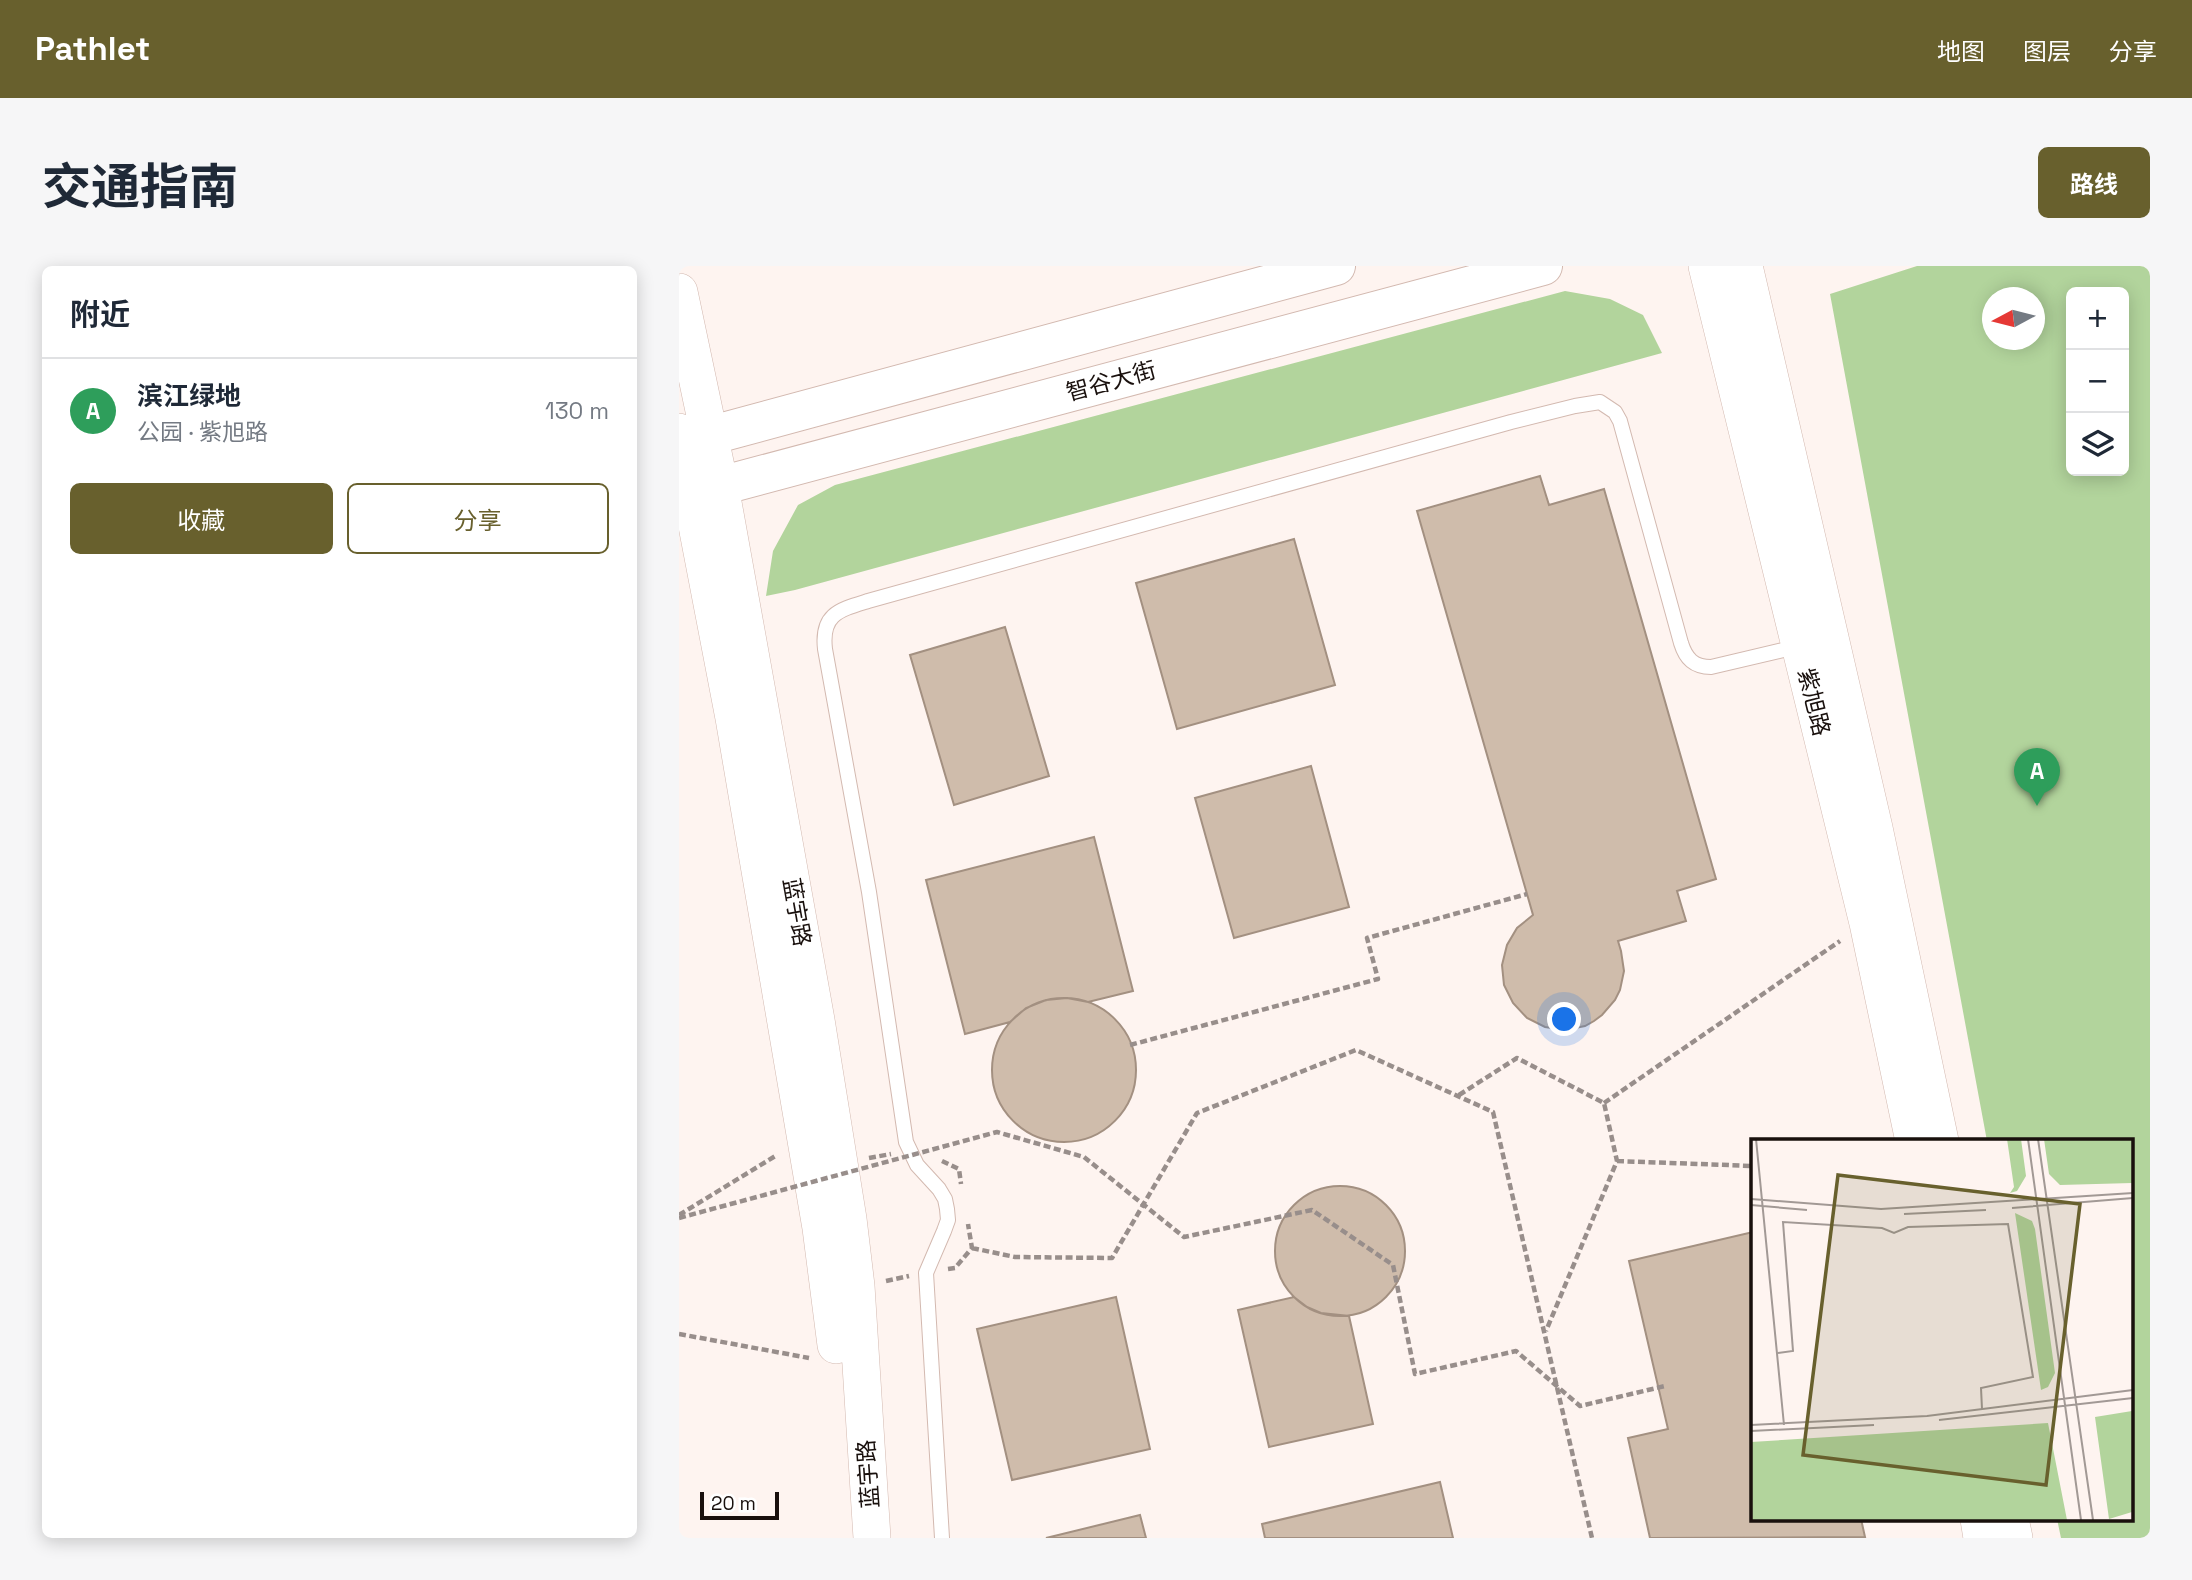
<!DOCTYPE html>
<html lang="zh">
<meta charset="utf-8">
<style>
:root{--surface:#fff;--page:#f6f6f7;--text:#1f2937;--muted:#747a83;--line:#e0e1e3;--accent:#68602d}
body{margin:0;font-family:"Space Grotesk","Noto Sans SC",sans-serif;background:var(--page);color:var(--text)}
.controls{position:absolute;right:21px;top:21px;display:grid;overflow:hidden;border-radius:10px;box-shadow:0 4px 18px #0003}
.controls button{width:63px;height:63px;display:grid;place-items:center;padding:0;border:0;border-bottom:2px solid var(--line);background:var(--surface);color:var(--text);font:35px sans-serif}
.compass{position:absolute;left:1303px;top:21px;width:63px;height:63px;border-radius:50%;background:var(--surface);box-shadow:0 4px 18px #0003;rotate:263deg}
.scale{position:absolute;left:21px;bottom:18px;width:79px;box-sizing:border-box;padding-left:7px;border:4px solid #19100d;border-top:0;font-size:19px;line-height:24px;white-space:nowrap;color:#19100d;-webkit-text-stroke:5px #fff;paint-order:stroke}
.you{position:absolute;left:886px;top:754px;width:24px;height:24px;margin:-18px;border:5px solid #fff;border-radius:50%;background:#1a73e8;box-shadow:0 0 0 10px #1a73e833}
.badge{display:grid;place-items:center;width:46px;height:46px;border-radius:50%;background:var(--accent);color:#fff;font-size:23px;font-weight:700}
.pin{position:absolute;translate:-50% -58px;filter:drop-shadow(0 2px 4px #0008)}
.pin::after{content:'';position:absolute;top:37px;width:24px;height:21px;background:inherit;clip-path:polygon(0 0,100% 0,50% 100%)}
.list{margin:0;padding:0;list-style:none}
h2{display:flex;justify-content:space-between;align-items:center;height:91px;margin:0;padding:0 28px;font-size:30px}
h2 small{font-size:23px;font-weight:400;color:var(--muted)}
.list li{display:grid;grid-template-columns:46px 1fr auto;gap:21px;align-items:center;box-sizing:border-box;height:105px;padding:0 28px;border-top:2px solid var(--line)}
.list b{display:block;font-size:26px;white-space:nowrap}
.list p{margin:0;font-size:23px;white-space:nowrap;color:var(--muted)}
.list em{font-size:23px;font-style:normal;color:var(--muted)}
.actions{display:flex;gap:14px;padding:21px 28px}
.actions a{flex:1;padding:16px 0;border:2px solid var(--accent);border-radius:10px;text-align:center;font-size:24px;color:var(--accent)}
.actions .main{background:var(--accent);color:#fff}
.icon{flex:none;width:38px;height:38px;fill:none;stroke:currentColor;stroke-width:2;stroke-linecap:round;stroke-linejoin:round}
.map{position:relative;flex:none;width:1471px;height:1272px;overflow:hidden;border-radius:10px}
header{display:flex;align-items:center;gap:42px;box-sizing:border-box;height:98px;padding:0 35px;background:var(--accent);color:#fff}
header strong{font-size:33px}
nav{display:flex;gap:38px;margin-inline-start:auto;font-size:24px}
.intro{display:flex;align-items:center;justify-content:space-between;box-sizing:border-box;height:168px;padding:0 42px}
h1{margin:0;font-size:49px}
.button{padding:18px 32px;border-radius:10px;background:var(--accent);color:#fff;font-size:24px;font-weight:700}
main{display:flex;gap:42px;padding:0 42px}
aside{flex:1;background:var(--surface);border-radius:10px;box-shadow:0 4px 18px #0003}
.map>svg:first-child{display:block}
.green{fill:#b2d49c;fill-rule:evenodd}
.building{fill:#cfbcab;stroke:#a39081;stroke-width:2}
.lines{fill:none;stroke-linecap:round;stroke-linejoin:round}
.service-casing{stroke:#d3b9b0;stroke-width:16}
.secondary-casing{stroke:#d3b9b0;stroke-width:38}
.primary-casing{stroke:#d3b9b0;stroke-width:40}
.path{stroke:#988e8b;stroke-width:4.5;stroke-dasharray:7 3.5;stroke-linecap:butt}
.service{stroke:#fff;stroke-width:14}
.secondary{stroke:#fff;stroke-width:37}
.primary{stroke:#fff;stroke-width:38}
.path-bridge{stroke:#988e8b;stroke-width:4.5;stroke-dasharray:7 3.5;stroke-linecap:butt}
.labels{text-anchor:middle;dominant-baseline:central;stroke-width:7;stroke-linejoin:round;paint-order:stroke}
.street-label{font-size:23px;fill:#19100d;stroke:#fff}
.inset-road{fill:none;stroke:#a29995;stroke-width:2}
.view{fill:#68602d;fill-opacity:0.15;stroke:#68602d;stroke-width:3.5}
.inset-edge{fill:none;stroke:#19100d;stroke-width:3.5}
</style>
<header>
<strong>Pathlet</strong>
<nav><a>地图</a><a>图层</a><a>分享</a></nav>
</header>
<div class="intro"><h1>交通指南</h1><a class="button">路线</a></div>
<main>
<aside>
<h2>附近<small></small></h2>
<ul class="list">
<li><span class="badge" style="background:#2e9e5b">A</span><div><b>滨江绿地</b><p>公园 · 紫旭路</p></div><em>130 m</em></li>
</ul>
<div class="actions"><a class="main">收藏</a><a>分享</a></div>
</aside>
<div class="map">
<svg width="1471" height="1272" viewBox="0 0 1471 1272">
<rect width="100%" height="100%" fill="#fef4f0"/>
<!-- green -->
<path class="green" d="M1238,0h233v1272h-89l-4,-19h74v-378h-144l-157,-847zM1392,26h53v179h-53zM1314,32h42v42h-42z
M886,25l45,8 33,16 19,38 -867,237 -29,6 7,-45 25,-46 37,-20z"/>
<!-- building -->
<path class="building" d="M861,210l9,29 55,-16 112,390 -39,12 9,30 -68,20 3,10 3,20 -4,19 -5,10 -13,15 -8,6 -9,5 -20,4 -20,-3 -18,-9 -14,-15 -9,-18 -2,-20 5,-20 10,-17 16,-13 -116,-404z
M615,273l41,146 -158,44 -41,-146z
M326,361l44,149 -95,29 -44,-150z
M632,500l38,141 -115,31 -39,-140z
M415,571l39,154 -45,11 -21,-4 -21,2 -20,8 -16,14 -45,12 -39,-154z
M313 804a72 72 0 1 1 144 0a72 72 0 1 1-144 0Z
M596 985a65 65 0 1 1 130 0a65 65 0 1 1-130 0Z
M1074,966v287h108l4,18 -215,1 -22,-100 40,-9 -39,-168z
M437,1031l34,152 -138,31 -35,-151z
M615,1031l13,10 14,6 28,3 24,108 -104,23 -31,-137z
M761,1216l13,56h-188l-3,-14z
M461,1249l6,23h-100z"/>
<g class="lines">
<defs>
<path id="service" d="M263,1272l-16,-265 18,-42 4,-11 -1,-11 -2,-10 -6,-10 -22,-24 -11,-23 -37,-250 -44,-243c-4,-35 14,-39 43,-48l643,-179 64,-16 25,-4 15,10 5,9 61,222c5,16 13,24 30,24l89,-21"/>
<path id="secondary" d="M1028,0l161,657 46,218
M1065,0l130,562 66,313
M0,26l41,194 96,534 32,199 8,67 16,252
M0,166l55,286 87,510 15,117
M1300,1253l3,19
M1331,1253l4,19"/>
<path id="primary" d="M0,178l657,-178
M0,231l864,-231"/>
</defs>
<!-- service casing -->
<use href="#service" class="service-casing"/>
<!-- secondary casing -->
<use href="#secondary" class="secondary-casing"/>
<!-- primary casing -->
<use href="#primary" class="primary-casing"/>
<!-- path -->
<path class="path" d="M451,779l248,-66 -11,-41 160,-44
M780,829l58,-37 87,45 13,58 -71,170
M925,837l236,-162
M190,892l22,-4
M263,895l17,8 2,15
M938,895l136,5
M0,949l98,-60
M293,982l43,9 97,1 85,-145 159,-63 137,62 99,426
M269,1003l7,-1 17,-20 -4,-24
M207,1015l23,-5
M0,1068l130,24"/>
<!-- service -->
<use href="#service" class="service"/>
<!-- secondary -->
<use href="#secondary" class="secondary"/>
<!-- primary -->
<use href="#primary" class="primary"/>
<!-- path-bridge -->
<path class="path-bridge" d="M0,952l318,-86 87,25 100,80 128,-27 81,55 22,109 101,-23 64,55 85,-20"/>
</g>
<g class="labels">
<!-- street labels -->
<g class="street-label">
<text transform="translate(432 115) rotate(-15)">智谷大街</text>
<text transform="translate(1135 436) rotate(76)">紫旭路</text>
<text transform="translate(118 646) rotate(80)">蓝宇路</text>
<text transform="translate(189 1208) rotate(-94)">蓝宇路</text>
</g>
</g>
<!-- overview -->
<g transform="translate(1072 873)">
<rect width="382" height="382" fill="#fef4f0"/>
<path d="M256,0h14l5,37 -9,15 -7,2 4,-6zM293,0h88v44l-72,2 -11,-11zM264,74l17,8 3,8 20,144 -7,14 -7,3zM381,272v101l-23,7 -14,-102zM297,284l19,97h-316v-78z" fill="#b2d49c"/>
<path class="inset-road" d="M5,0l28,286M277,0l53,381M287,0l55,381M0,60l130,10 252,-16M0,66l56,5M261,69l121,-10M153,75l82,-4M27,214l15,-2 -10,-129 99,6 12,5 14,-6 100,-3 25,153 -52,11 1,21M188,281l194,-22M0,286l176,-9 206,-26M0,292l123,-6"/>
<path class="view" d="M87,36l242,29 -34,281 -243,-30z"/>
<rect width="382" height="382" class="inset-edge"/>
</g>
</svg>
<div class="controls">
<button>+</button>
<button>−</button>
<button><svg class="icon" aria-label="layers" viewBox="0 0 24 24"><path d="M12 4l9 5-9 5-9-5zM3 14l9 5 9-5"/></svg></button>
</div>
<svg class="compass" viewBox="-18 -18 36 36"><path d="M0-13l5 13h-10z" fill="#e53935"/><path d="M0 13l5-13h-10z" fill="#747a83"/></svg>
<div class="scale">20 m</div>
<div class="you"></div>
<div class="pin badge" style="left:1358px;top:540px;background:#2e9e5b">A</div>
</div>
</main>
